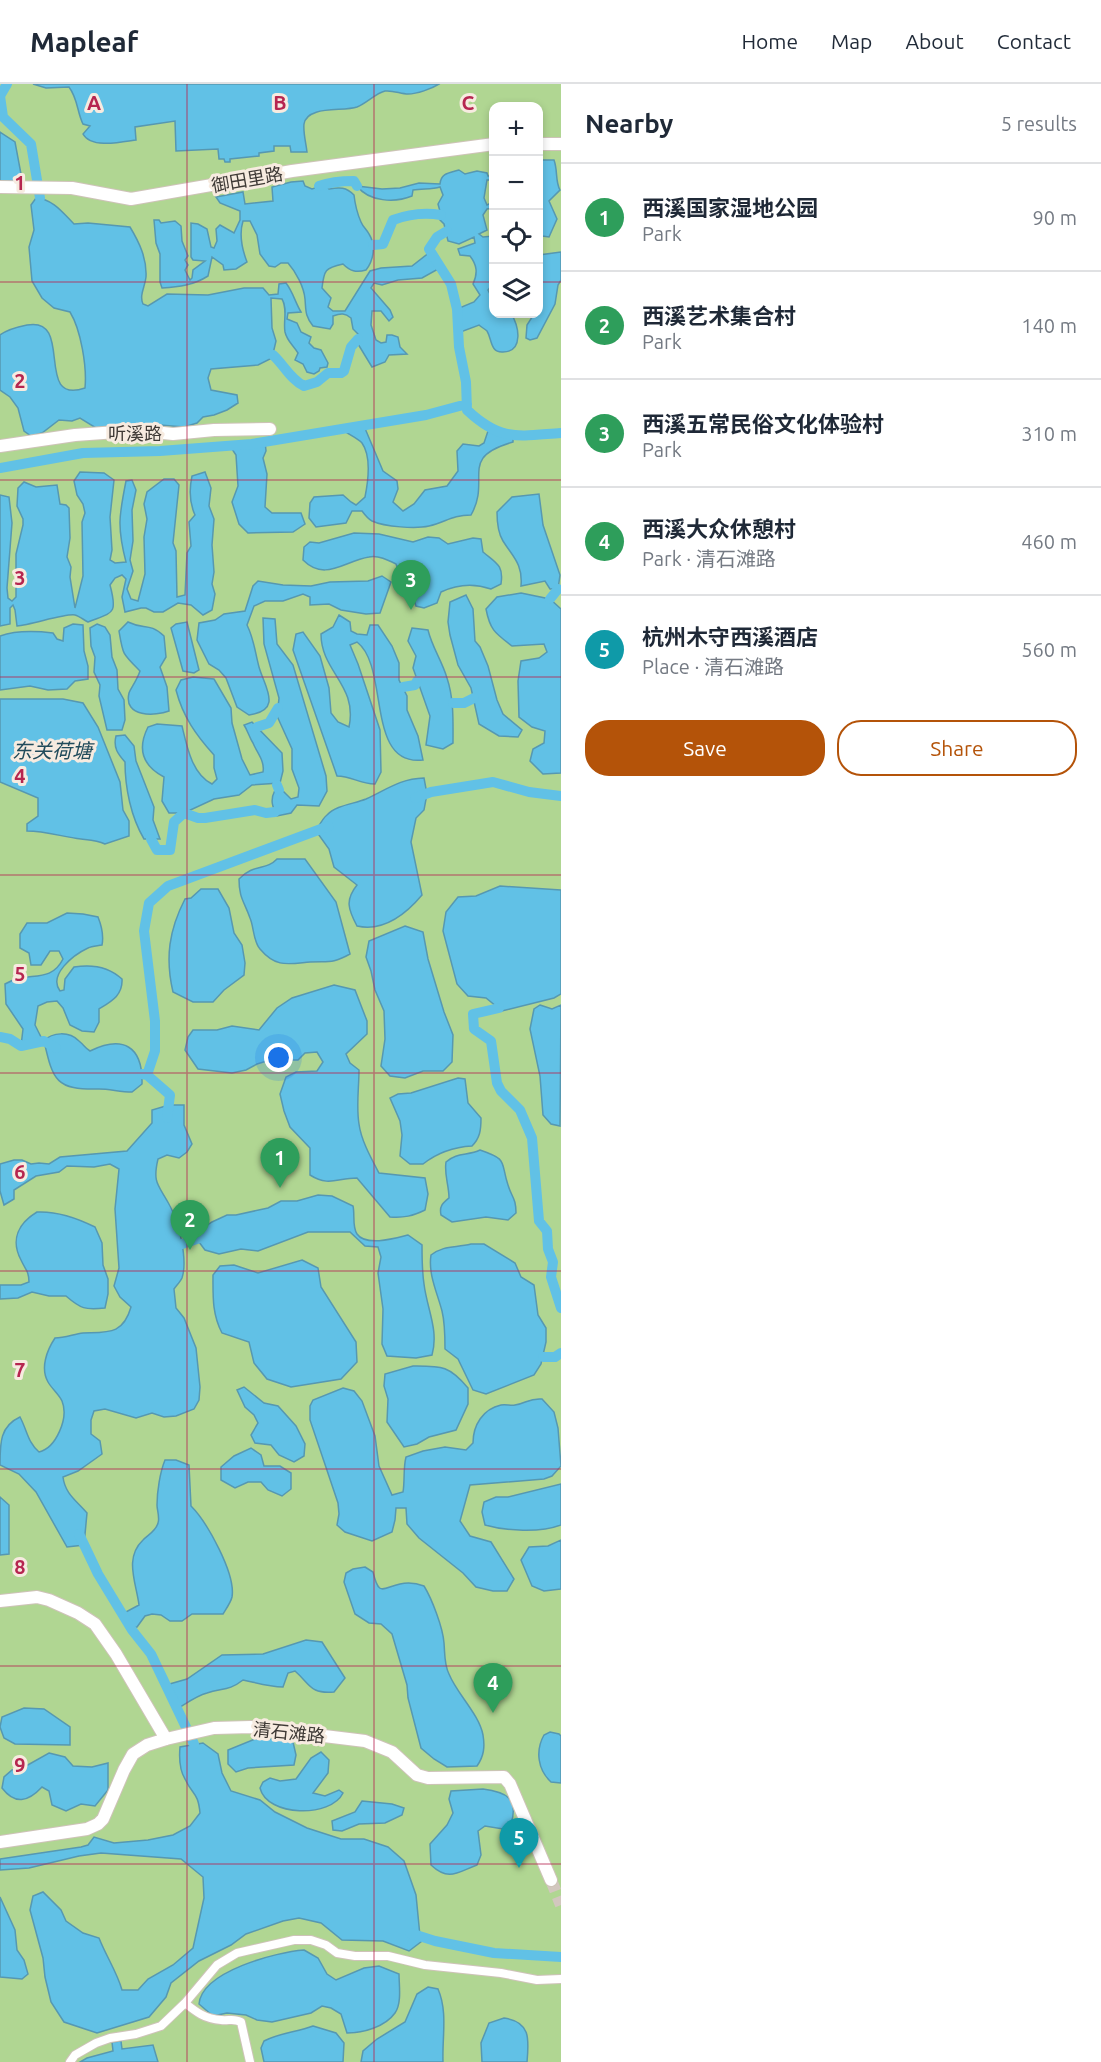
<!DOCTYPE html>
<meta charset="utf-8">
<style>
:root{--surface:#fff;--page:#f2f2f3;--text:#1f2937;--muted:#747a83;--line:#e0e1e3;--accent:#b45309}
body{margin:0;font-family:Ubuntu,"Noto Sans SC",sans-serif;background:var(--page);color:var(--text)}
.controls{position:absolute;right:18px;top:18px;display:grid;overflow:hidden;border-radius:12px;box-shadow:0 3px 9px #0003}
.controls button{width:54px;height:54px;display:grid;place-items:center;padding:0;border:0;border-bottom:2px solid var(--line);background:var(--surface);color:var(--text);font:30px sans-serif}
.you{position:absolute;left:279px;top:974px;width:21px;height:21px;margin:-15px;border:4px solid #fff;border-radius:50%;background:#1a73e8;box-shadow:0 0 0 9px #1a73e833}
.badge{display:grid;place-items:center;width:39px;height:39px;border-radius:50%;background:var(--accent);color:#fff;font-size:20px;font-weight:700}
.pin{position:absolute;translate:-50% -50px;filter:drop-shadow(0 2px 3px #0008)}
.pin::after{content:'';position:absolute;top:32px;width:21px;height:18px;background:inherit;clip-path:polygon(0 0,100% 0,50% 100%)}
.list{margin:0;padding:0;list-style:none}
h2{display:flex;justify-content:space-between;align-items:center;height:78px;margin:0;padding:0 24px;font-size:26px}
h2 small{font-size:20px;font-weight:400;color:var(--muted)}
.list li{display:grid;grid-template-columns:39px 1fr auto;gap:18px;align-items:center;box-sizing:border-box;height:108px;padding:0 24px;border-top:2px solid var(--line)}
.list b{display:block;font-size:22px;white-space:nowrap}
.list p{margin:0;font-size:20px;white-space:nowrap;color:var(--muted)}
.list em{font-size:20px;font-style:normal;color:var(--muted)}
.actions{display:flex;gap:12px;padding:18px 24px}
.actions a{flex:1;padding:14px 0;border:2px solid var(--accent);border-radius:24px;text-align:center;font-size:21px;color:var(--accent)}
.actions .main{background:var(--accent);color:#fff}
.icon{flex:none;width:33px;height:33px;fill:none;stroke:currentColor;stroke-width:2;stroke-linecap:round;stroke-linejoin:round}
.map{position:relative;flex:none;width:561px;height:1978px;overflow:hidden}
header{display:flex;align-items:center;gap:36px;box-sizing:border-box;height:84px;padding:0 30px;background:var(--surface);border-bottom:2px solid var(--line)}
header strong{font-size:28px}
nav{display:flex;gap:33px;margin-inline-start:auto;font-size:21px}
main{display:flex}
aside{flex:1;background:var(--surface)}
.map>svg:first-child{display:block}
.green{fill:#b0d692;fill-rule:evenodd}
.water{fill:#61c1e6;stroke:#5698b1;stroke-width:1.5}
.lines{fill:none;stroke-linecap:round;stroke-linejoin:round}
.canal{stroke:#61c1e6;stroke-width:10}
.minor-tunnel{stroke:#d2c7be;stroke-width:12;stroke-dasharray:12 6;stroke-linecap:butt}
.pedestrian-casing{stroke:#cec3b8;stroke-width:10}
.minor-casing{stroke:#cec3b8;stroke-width:14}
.pedestrian{stroke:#fff;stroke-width:8}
.minor{stroke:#fff;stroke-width:12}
.grid{fill:none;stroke:#b62650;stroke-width:1.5;stroke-opacity:0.55}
.labels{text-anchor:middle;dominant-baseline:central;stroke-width:6;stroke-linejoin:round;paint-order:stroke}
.street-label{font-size:18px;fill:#3e3935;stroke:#f7ebe0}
.water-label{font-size:20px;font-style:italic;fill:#214b5b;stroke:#f7ebe0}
.grid-label{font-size:20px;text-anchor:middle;font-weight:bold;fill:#b62650;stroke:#f7ebe0;stroke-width:6;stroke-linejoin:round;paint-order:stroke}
</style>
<header>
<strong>Mapleaf</strong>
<nav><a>Home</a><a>Map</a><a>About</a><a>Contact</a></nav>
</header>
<main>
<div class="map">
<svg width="561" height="1978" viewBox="0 0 561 1978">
<rect width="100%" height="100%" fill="#f7ebe0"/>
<!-- green -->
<path class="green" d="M0,0h561v1978h-561zM494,22h44v208h-44z"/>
<!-- water -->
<path class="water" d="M33,0h406c-8,5 -22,10 -31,10 -7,0 -15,-4 -23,-3 -9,2 -18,12 -28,16 -14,5 -50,-2 -53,17 -1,8 2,19 3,28h-16l-1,-6h-16v5l-15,2v3l-29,3v3h-5l-1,-3h-5l-1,-10 -42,2 -1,-30 -40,6 1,13c-14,2 -45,9 -53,-6l7,-8 -7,-2c-6,-12 -5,-25 -14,-37l-23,1z
M0,48l15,10 6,32 -1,10h-20z
M539,76h15c4,11 1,21 6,30l-11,11 8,18 -8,18 -7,-1 -3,-2z
M459,86l6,4 12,-3 10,2 1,3h5v4h-6l-3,18 3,7 6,-3v6l-6,1 -4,6 4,15 -8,4 4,3 10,-1v51l-2,-1 -3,4 2,4h3l1,20h17c8,10 13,38 -8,38 -13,1 -11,-13 -16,-21 -2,-2 -6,-4 -8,-6l-21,8 -1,-24 17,-7 6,-7 -7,-11c5,-11 4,-19 -3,-28l-10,-1 -2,-6 17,-6 -1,-6 -15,7 -11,-3 -4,-17 -4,-4 1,-5 -3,-11 5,-9 -3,-8c-9,3 -18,1 -27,3l-1,6c-17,7 -43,6 -55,-10l25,3 18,-1 19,-5 21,1c1,-11 9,-11 19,-14z
M303,97l2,5 7,3 13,-4 4,4c11,-2 17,-2 25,6 1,9 3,18 7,27 2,5 6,8 8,12 7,11 5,26 -3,36 -10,3 -16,1 -23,-6 -18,4 -19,6 -21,24l9,10 -3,9 5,4h12l25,-40 11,-3 31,-2 18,-14 10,16 -18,10 -24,2 -16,5 -8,-2 -3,5 19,22 3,7 -4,4 -8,-10h-9l-1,14 5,15 5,3 5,-1 1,-7h5l6,2 2,10 7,7 -18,1 -4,7 -13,5 -14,-23v-10l-5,-5 -2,-11c-6,-5 -10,-5 -18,-2v8l-3,5 -17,-3c-8,-10 -7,-15 -8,-27 -1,-12 -9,-27 -17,-36h-7l-6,4 -6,-1 -9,-12 -3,-19 -7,-14h-7c-4,13 -1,28 4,41l-11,7 -12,1 -1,-5 -11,-8 -4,19c-14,9 -29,11 -46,12l-2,-6v-28l-4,-11 -2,-23h5l2,3 14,-2 6,5 1,15 6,15 -3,4 3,5 -3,5 5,10 2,-2 1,-8 12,-9 -12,-1 -2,-3v-34l7,1 9,5 4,18 3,1 3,-7 -1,-12 4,-4 14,8 6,-13v-9l-20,-8 -4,-6 27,-5 2,12 28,-3 -1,-14 19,-5z
M36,114c17,1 27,15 38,26l14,-1 42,4c9,15 17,31 16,50 -1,10 -7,18 -3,27l5,2 19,-12 41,1 36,-7h19l6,7 9,-1 1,-10 7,-1c7,9 9,19 15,29l-13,1 -1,6 10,4 4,9 10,5 -2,6 5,5 7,2 7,13 -1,4 -7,1 -1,3 -5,3 -7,-2 -4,-8 -8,-4 3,-7c-5,-8 -11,-12 -13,-21 -2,-11 3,-23 -3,-33l-11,-1 1,30 4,13 -4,17 -14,7 -47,4 -3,9 3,12 26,5 1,8 -11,7 -13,5 -11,2 -6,6 -13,4 -36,-3 -52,4 -16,-10 -8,3 -13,-1 -17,13 -11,3 -7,-5 -6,-23 -8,-11 -10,-7v-55c8,-6 17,-8 27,-10 48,-9 6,81 58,63 2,-21 -4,-58 -15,-76l-16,-4 -12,-10 -10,-17 -3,-34 5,-17 -3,-25z
M561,168v28l-3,5 -3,19 -18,34 -7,2 -4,-2 1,-13 7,-11h4l1,-59z
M364,342l19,45 14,10 1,8 -5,13 10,9 11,-7 11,-14 22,-4 11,-15 -1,-20 6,-7 16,2 5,-3 5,-15 12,6h12v8c-56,16 -21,36 -42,73 -19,0 -25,7 -42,11 -13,3 -44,1 -57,-5 -4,-2 -7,-6 -10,-10h-10l-6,12 -30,4 -7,-9 1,-15 4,-6 29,-2 8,7 5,3 9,-8c3,-15 7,-40 -3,-54 -4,-5 -15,-9 -20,-14z
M265,357l1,10 -3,7 4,16 -2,33 7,6h29l4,11 -12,8 -45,1 -9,-9 -7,-22 6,-16 -2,-31 -6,-9z
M80,388l24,1 10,7 -4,37 2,33 -2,10 5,3 11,-1c-9,-35 -7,-46 0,-81l6,-1 4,10 -4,20 1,31 -3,19 3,11 -6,18 4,10 7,2 7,-27 -1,-37 3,-18 -3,-15 3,-12 17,-13h10l5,6 -6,58 3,8 1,46 8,-2 2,-42 4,-7 -2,-24 6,-7c-6,-13 -6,-25 -3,-39l13,-4 6,16 -2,18 5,13 -2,26 2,27 -2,12 3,10 -3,16 -9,5 -12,-10 -13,-2 -15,9h-9l-8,-4h-5l-16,4 -3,-15 4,-18 -4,-4 -7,3 -5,7c8,30 3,27 -22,37 -4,-2 -9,-6 -13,-7 -9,-2 -44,10 -58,11l-2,-16 -2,-5 -3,3v16l-10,2v-131l9,2 3,26 -5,65 1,10 4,3 4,-4v-43l7,-29v-6l-6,-13 1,-18 6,-6 12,5 21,-2 3,19 6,1 3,3 1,30 -3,19 4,10 -1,10 5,31 8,-32 -1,-54 3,-9 -2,-9 -6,-9 -3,-14z
M539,410l4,31 17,50 -2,14h-8l-5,-8 -24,5c2,-22 -8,-29 -18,-45 -5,-8 -6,-20 -6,-29l15,-15z
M354,449l25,1 34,8 15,-5 11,1 9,6 25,-6 8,1 2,13c13,11 21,13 18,32l-10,5c-17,-6 -33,-5 -50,3l-4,11 -13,5 -8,-2 -2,-6 -13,-14 -1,-11 -4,-11c-8,-4 -18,-9 -27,-7 -25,4 -44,25 -66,3l1,-13 6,-5 9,1z
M382,492l9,6 -11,31 -14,1 -25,-4 -12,-6 -19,1v-8l-7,-3 -20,7h-18l-11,5 -7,19c7,14 8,27 12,42 6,21 24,43 -10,48l-12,-8 -11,-29 -7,-8 -10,-6 -12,-24 2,-17 16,-3 9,-6 21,-3 8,-25 5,-5 25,4 28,1 19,-4 38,-1z
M521,509l29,6 11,10v164l-18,1 -13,-13 3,-12 11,-6 1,-12 -13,-4 -13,-10 -1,-36 3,-20 18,-3 8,-6 -3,-8 -32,2c-17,-13 -22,-16 -26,-37l11,-12z
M466,511l7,14 2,32 5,6 8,19 9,34 6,14 19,16 -4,7 -19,-1 -20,-12 -8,-36 -13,-23 -8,-30 -2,-13 2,-20z
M339,531l11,7 1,9 6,3 10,1 3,-10h8l14,21 7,17v17l8,16v14l11,26 5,24c-58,7 -33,-93 -66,-118l-7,3 8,19 22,66 1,42 -6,12c-16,0 -23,-8 -38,-8l-44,-126 3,-16 7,-2 17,24 9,32 2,25 7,9 11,5c9,-42 -28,-55 -28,-93l12,-7z
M263,534l12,1 2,25 16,21 33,111 1,15 -8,15 -22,-1 -6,8 -14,3c-5,-10 -7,-16 -2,-26h7l9,9 7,-2 1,-9 -7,-19v-20l-15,-33 2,-18 -15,-54z
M128,538c16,8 21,0 36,14l2,21 -6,10 7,20 2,24c-13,5 -46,7 -40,-18 2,-5 8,-13 11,-22 -18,-18 -17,-16 -21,-40z
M187,538l12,48 -5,3 -11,-2 -12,-43 5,-4z
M73,540l10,1 1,26 4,15v13l-13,2 -8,8 -19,1 -18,-4 -30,4v-54c17,-6 36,-5 53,-3l4,6 6,2 1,-13z
M97,540l8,3 5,8 2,22 5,13 1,19 6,11 1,20 -3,10h-15l-8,-34 1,-11 -6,-13 1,-15 -4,-11 -1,-18z
M412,544l16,2c4,17 14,31 19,48 7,21 6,43 6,65l-10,6 -17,-4 4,-29 -17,-48 3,-12 -8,-15z
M193,593l21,2 17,29 1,15 10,36 8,16 13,-3c2,-11 -6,-19 -10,-29 -4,-6 -5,-12 -9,-18l8,-3 30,31 1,18 -3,12 -28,2 -13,10 -25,4 -30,14h-15l-7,-12 2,-24c-21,-11 -27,-28 -16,-50l9,-3 25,2c5,21 10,48 30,58l5,-5 -3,-11v-13c-18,-20 -31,-38 -38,-65l5,-10z
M0,615h63l20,4 15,24 22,55 3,28 6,11v15l-24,8c-8,-4 -14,-4 -24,-5 -18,-2 -35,-8 -54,-8v-7l11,-8v-18l-38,-16z
M125,651l9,11 2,15 18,46 -1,13 7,19h-16c-13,-22 -19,-51 -19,-77 -7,-8 -12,-14 -9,-26z
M424,694l3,16 -3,16 -8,8 -5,24 11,53c-16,19 -38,37 -65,31 -9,-17 -12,-26 0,-41l-23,-18 -5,-18 -13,-18c3,-5 6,-12 11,-16 9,-10 27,-11 39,-16 22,-10 33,-20 58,-21z
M277,775h28l31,43 14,52c-18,10 -21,7 -40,8 -22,2 -34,6 -50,-13 -7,-8 -6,-22 -10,-31 -6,-17 -11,-20 -11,-39 15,-16 27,-8 38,-20z
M500,802l61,4v104l-7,4 -52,13 -16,-13 -18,-2 -11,-12 -14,-53 3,-19 12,-15 18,-1z
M201,805h17l11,19 5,25 8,12 3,18 -1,12 -20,15 -11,12h-20l-20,-10c-8,-34 -4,-62 12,-93l6,-1z
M67,829l16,1 15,3c4,10 6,18 4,28 -5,1 -10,1 -14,3 -15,7 -40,27 -28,43l4,-1 1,-11 9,-12c18,-3 34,-1 48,12 1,16 -10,22 -23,30v13l-5,10 -12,-1 -12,-6 -7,-17 -6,-7 -10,1 -9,4 -3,19 8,16c10,-9 26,-10 36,0 5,4 6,7 11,10 33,-16 53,-5 52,33l-10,8c-12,0 -22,-3 -33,-3 -43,1 -46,-8 -55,-48l-23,5 2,-17 -17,-25 -1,-20c22,-14 45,1 58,-25l-4,-8h-9l-9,14h-10l-2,-12 -9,-5v-14l7,-11h20z
M405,842l18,6 5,27 16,53 9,23 -1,27 -9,9h-20l-18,7 -15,-2 -9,-10 4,-27 -1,-28 -9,-21 -4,-19 -5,-14 3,-16z
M334,901l21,5 12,31v13l-21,20 4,9 9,7c0,18 -3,36 0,54 2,16 12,34 20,49l46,5 3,16 -3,16c-12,6 -21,8 -35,7l-33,-39c-20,0 -28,9 -47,-3v-27l-20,-21 -6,-16 -4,-17 6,-17 10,-5 21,-1 6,-9 -6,-10 -12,1 -7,7h-28l-13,4 -11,6 -14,3 -34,-4 -13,-19 3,-13 5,-7h24l15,-4 27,4 18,-22 15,-10z
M540,921l12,4 9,-4 -1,121 -9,-2 -8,-9 -3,-39 -10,-47 4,-20z
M458,994l7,1 3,24 13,15c0,12 -1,20 -9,28 -19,1 -35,7 -49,18h-13l-10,-8 2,-21 -2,-14 -10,-23 8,-4 13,-1z
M169,1021h15v20l8,19 -5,8 -8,6 -12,-3 -9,4c-6,25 1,26 12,47 9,16 18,54 12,72 -2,4 -6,8 -8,11l2,19 8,10 12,30 4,39 -1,13 -5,9 -18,7 -12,1 -12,-4 -16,5 -31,-9 -11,2 -3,9v14l9,7 2,13 -24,17 -15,6c2,17 14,24 24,36l-3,32 -17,2 -31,-55 -17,-18 -19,-9c0,-22 0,-39 20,-48 7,13 8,26 19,35 17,-4 30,-34 23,-51 -3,-7 -10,-12 -14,-19 -8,-14 -1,-32 7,-44 10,0 19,-4 28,-5 25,-1 40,2 48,-26l-11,-10 -6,-11 5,-18 -4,-59 4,-40 -9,-5 -16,3 -27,-1 -8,6 -23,4 -22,14v9l-10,6 -4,-14v-27l14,-4h8l9,4 8,-1 10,1 11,-7 67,-6 25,-28v-13z
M480,1066c29,10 20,11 28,35 4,13 8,13 8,28l-8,7 -22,-3 -34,5 -11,-7c-2,-9 2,-12 8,-17 0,-13 -5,-23 -3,-36 11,-10 22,-6 34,-12z
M318,1111l14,1 21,10c2,8 -1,21 4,28 9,13 39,4 51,1l14,10c0,13 0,26 2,39 3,25 15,46 8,71l-16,3 -29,-2 -5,-12 1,-35 -5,-36 3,-16 -3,-10 -13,-1 -15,-14h-42l-50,19 -17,-2 -22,5 -14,-4 -6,-8 1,-12 12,-8 15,-7h9l32,-7 13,-7h16z
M37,1128c20,-1 40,6 58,15l7,16 1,22 5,14v15l-3,14c-20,2 -24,1 -39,-12h-17l-17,-4 -14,6 -18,1v-14h21l8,-3c0,-11 -4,-13 -8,-22 -11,-21 -2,-37 16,-48z
M471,1160h13l31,19 6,14 13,8 4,30 8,13v14l-5,22 -7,11 -48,19 -13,-4 -15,-31 -13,-10c0,-14 0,-26 -3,-38 -5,-19 -14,-37 -11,-56 13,-10 24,-7 40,-11z
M302,1176l16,8 3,19 35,55 1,20 -16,17 -50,8 -24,-8 -13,-16 -5,-21 -27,-9c-10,-19 -9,-37 -9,-58l7,-9 14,-1 24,8z
M413,1282c28,0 36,-1 55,22v16l-12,26 -27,7 -12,7 -13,3 -17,-25 1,-23 -4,-13 1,-12z
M244,1303l20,16 14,3 18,20 9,18 -1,12 -10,6 -15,-7 -8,-10 -16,-2 -4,-8 7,-12 -4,-8 -9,-8 -8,-17z
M343,1304l11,3 8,10 13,35 4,30 13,29 11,-3c2,-12 0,-23 3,-35l17,-6 22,-4 21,3 7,-7c0,-18 10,-34 28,-38 5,-1 10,1 14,0 12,-2 14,-7 27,-6l12,13 4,16 3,38 -9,10 -8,3 -74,6 -10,36 10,15 21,6 23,37 -7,12h-14l-17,-4 -13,-14 -44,-35 -12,-14 -1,-16h-10l-1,12 -3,12 -20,9 -27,-9 -8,-7 2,-11 -1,-11 -28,-83v-14l3,-6z
M251,1364l10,7 3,11h16l11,7v16l-9,7 -14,-6 -7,-8h-13l-13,6 -14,-8v-13l13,-11z
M165,1376h11l13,5 2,41c16,16 45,68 41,91 -1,5 -6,12 -9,17h-31l-10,7h-12l-9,-6 -9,-1 -7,2 -8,11 -7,1 -8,-14 17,-9c-3,-23 -15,-47 4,-65 5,-5 13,-9 15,-17 2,-5 -1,-13 -1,-18 0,-13 3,-33 8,-45z
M561,1400v41c-21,8 -55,6 -76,0l-3,-13 2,-10 12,-5h12z
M0,1413l9,8v49l-9,1z
M561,1456v49l-17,2 -12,-5 -11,-26 8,-13 19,-1z
M365,1483l8,5c6,25 9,16 27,12 9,-2 16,-1 24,2 8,13 19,42 20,57 1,11 0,21 5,31 8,20 30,40 34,61 2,12 1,21 -6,31l-30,1 -13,-8 -13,-11 -13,-50 -1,-13 -15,-51 -11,-10 -12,-1 -14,-9 -11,-32 2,-9 7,-4z
M306,1556l16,2 23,36 -11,14c-24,2 -23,-7 -39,-21l-7,2 -5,14c-14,0 -26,-4 -40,-7 -14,11 -21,8 -36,13 -11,3 -20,10 -30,16l-11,-24 21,-6 35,-24 41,-1z
M24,1624l20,1 26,18v18l-55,-1 -11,-6 -4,-11 2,-10z
M550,1648l9,2 2,2v47l-10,-1c-13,-12 -16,-31 -7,-47z
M255,1655h23l15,3 3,13 -2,10 -46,3 -12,4 -8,-8v-14z
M203,1659l15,11 4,19 9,18 29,9 15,12 32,16 34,11h23l24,8 16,14 12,34 4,41 6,2 -17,13 -26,-10 -41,-1 -21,-17 -22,-5 -16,3 -37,13 -15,11 -32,16 -28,22 -5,14 -17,20 -52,16 -33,-11 -13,-20 -6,-25 -2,-19 -13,-48 3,-14 10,-4 18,18 5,11 17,12 16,5c7,18 18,34 23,52h16l10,-11 25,-14 20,-17 11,-50 -1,-21 -22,-18 -80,-6 -22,3 -50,12 -29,2v-11l81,-12 7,-2 6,-8 20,6 34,-3 25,-5 17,-9 10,-13c-2,-21 -7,-17 -15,-34 -6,-10 -6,-21 -5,-32z
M321,1668l8,8 -1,13 -15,20 12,3 14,-6 4,3c-12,25 -76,24 -83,-5l3,-6 7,-4 10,3 16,-2 15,-21z
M49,1669l16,4 8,9 19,1 16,-4v27l-13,16 -14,-2 -15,7 -14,-6 -3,-14 -7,-4c-14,15 -27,18 -40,1l2,-11 8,-7 14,-4z
M483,1705c23,3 36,9 28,35l-8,5 -18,-3 -7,5 3,24 -4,10c-19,7 -28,17 -46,0l-1,-21 17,-19 6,-12 -4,-14 2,-8z
M362,1717l30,3 12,4 -2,7 -17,8 -26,1 -17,7 -9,-1 -1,-9 23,-9z
M0,1813l15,33 2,20 7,10 4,14 -6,5 -22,-2z
M304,1866l14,8 9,16 9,6 28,-12 15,-2 20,8c0,11 3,29 -4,39 -10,14 -32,20 -48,20l-6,-19 -10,-6 -9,-2 -11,7 -39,9 -15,-2 -11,-5 -19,-2 -14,3 -14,-12c3,-33 78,-52 105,-54z
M428,1903l10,2c10,23 4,48 5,73h-82l2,-11 14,-12 28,-17 12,-28z
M504,1934c27,4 25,21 23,44h-45l-1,-19 8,-20z
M313,1942l23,7 8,10 -1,19h-79l-3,-14 3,-7c15,-8 33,-9 49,-15z
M121,1957l1,8 31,-4 5,17h-78l7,-4 26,-7 -1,-9z"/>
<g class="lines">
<!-- canal -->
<path class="canal" d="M7,0l-7,12 3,21 28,27 9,54
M319,102c11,-4 23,-5 35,-5l3,5
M447,147l-10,6 -8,12 22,35 6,25 2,38 7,35 1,28c34,32 51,26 94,23
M373,161l10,-1 10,-24c16,-6 31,-8 48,-5
M273,271c11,10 17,24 31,31l13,-4 11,-9h13l3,-2 7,-24 7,-8
M0,384l83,-15 77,-2 92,-7 174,-29 41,-11
M550,515l8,-10
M403,603l12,-2 2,-4
M453,619h11l10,-5
M257,643l12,-4 9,-15
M277,701l2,5
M415,714l16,-6 62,-10 36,10 32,4
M151,755l6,11h13l4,-28 10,-9 14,5h7l50,-8 11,3 9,-1
M499,924l-26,6 1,15 17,12 6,42 4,8 19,19 12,28 7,83 8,10 1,18 5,13 -2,15 10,31
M0,953l10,2 11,7 23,-5 12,7
M142,990l5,1 23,20 -3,23
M147,991l8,-24v-30l-11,-90 5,-28 19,-17 161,-60
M182,1160l18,-6
M543,1273h12l6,-4
M79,1450l19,40 34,56 19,24 43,90
M410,1849l25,8 59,12 67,4"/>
<!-- minor-tunnel -->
<path class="minor-tunnel" d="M551,1796l10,25"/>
<defs>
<path id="pedestrian" d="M185,1919c11,9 20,16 36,17 8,1 13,-2 20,2l9,40
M70,1978l5,-7 21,-12 14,-5 26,-4 25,-8 24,-23 32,-38 20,-12 57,-13h17l15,5 11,8 18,3h33l37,9 76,8 36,7 24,-1"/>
<path id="minor" d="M538,60h23
M0,103l72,1 59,11 161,-28 202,-27
M0,362l75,-11 42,-3 27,-1 29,3 41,-4 56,-1
M0,1517l37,-4 12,3 29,13 17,11 21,30 50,85
M0,1758l87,-13 11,-5 5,-5 21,-49 9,-16 14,-9 19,-6 48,-11 37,-1 114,14 27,11 25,23 11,3 76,-1 6,7 41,96"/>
</defs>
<!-- pedestrian casing -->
<use href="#pedestrian" class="pedestrian-casing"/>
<!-- minor casing -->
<use href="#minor" class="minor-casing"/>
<!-- pedestrian -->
<use href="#pedestrian" class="pedestrian"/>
<!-- minor -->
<use href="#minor" class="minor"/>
</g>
<!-- grid -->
<path class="grid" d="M187,0v1978M374,0v1978M0,198h494M538,198h23M0,396h561M0,593h561M0,791h561M0,989h561M0,1187h561M0,1385h561M0,1582h561M0,1780h561"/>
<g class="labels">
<!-- street labels -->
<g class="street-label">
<text transform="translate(247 95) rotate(-10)">御田里路</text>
<text x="135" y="349">听溪路</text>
<text transform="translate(289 1648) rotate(6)">清石滩路</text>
</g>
<!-- water labels -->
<g class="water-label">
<text x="52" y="666">东关荷塘</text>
</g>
</g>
<g class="grid-label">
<text x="94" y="26">A</text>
<text x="280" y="26">B</text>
<text x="468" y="26">C</text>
<text x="20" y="106">1</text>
<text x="20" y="304">2</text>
<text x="20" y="501">3</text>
<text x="20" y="699">4</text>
<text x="20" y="897">5</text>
<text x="20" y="1095">6</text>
<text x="20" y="1293">7</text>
<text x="20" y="1490">8</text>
<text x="20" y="1688">9</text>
</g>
</svg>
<div class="controls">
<button>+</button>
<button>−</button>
<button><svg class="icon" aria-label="locate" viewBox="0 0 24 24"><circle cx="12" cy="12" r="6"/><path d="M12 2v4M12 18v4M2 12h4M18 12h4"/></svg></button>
<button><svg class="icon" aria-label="layers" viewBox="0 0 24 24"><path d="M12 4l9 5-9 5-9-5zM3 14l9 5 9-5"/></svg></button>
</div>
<div class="you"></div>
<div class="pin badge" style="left:280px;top:1104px;background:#2e9e5b">1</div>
<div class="pin badge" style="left:190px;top:1166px;background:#2e9e5b">2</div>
<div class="pin badge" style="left:411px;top:526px;background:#2e9e5b">3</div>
<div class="pin badge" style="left:493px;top:1629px;background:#2e9e5b">4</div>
<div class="pin badge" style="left:519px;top:1784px;background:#0f9aa8">5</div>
</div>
<aside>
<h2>Nearby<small>5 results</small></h2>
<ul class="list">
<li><span class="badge" style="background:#2e9e5b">1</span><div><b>西溪国家湿地公园</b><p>Park</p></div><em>90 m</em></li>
<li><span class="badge" style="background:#2e9e5b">2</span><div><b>西溪艺术集合村</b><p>Park</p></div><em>140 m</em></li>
<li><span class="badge" style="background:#2e9e5b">3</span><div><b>西溪五常民俗文化体验村</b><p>Park</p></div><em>310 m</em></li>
<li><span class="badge" style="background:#2e9e5b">4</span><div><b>西溪大众休憩村</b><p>Park · 清石滩路</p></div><em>460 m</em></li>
<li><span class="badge" style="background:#0f9aa8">5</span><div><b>杭州木守西溪酒店</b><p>Place · 清石滩路</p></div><em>560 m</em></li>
</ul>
<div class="actions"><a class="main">Save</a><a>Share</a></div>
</aside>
</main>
